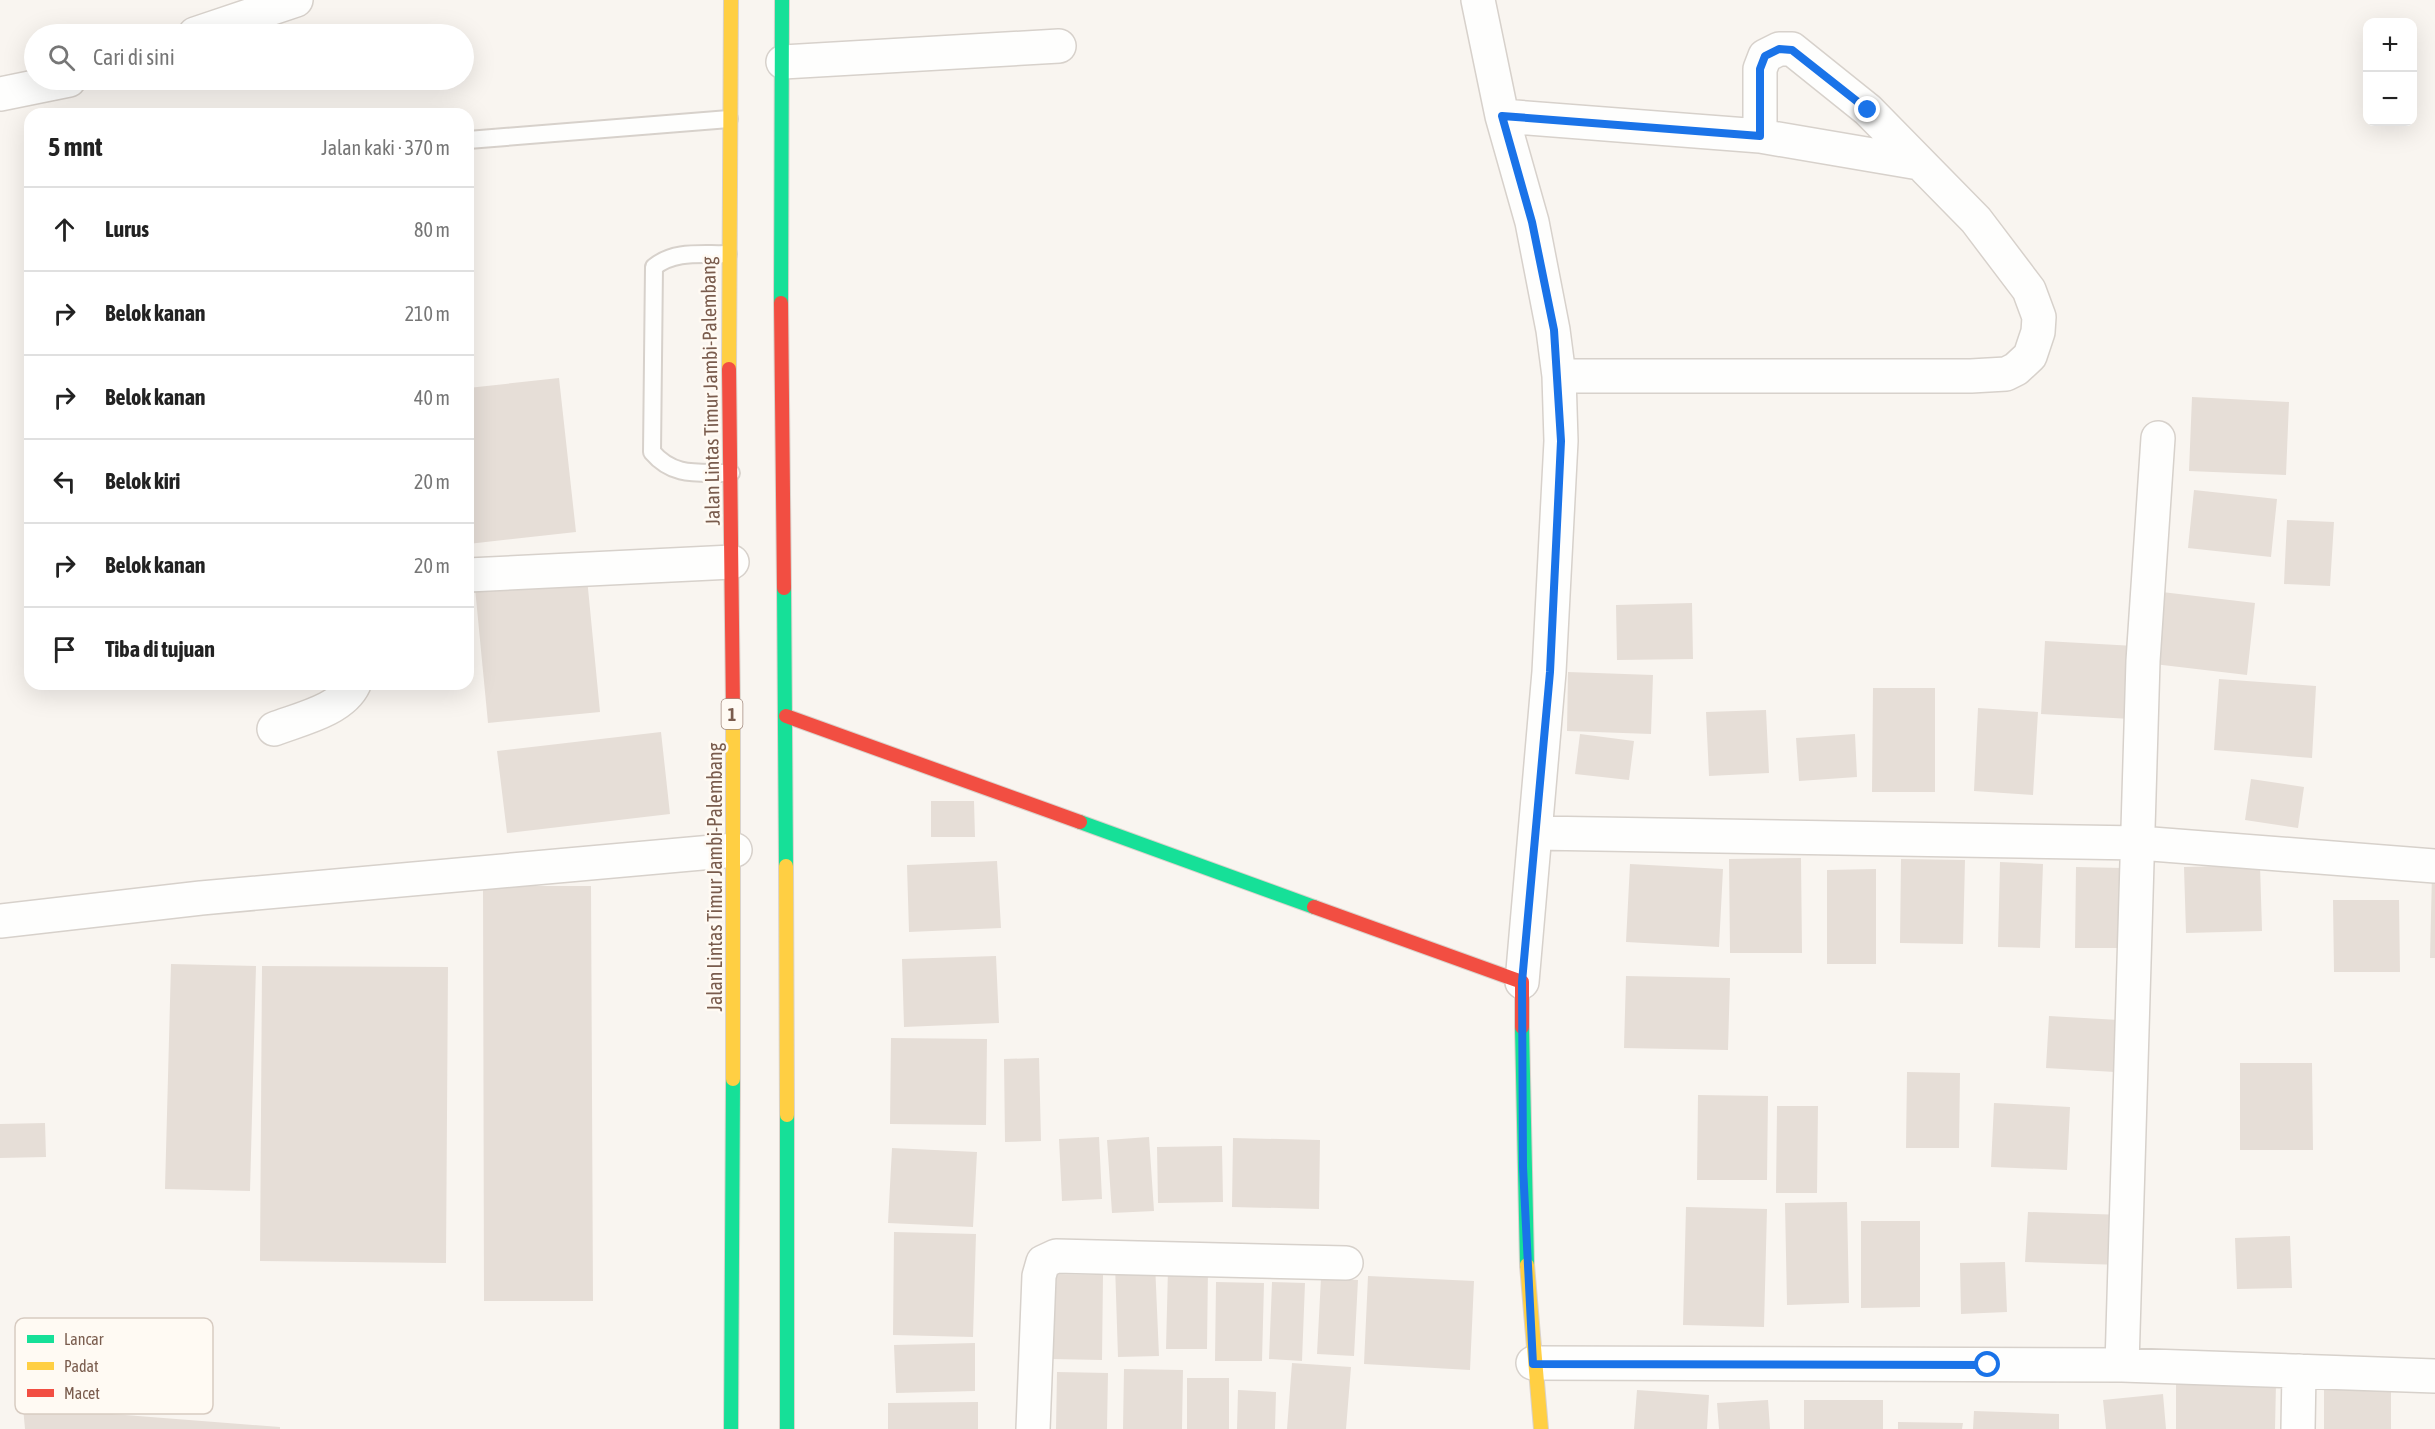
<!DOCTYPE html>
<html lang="id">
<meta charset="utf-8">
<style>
:root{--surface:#fff;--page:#f6f6f6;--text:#222;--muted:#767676;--line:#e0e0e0}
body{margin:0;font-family:"Asap Condensed",sans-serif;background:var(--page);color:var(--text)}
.controls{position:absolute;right:18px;top:18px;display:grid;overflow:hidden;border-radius:12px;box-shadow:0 6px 24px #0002}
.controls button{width:54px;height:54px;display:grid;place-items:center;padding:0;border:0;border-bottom:2px solid var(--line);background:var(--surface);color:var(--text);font:30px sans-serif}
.stop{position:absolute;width:18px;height:18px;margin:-14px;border:4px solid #1a73e8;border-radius:50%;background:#fff}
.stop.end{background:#1a73e8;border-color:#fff;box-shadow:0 2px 6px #0008}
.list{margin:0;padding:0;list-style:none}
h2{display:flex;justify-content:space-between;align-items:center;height:78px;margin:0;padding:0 24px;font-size:26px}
h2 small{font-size:20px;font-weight:400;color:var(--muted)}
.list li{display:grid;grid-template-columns:39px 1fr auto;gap:18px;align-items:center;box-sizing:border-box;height:84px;padding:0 24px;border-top:2px solid var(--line)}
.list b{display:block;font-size:22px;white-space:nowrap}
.list em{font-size:20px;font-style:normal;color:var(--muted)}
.icon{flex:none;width:33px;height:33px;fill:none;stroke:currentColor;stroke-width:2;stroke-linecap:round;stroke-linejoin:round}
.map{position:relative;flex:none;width:2435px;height:1429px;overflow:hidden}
.search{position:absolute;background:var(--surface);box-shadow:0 6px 24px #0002;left:24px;top:24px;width:450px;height:66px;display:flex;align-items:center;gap:15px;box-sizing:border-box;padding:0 21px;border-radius:33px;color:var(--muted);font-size:22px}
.panel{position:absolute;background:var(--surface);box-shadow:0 6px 24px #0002;left:24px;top:108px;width:450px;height:582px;border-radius:18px}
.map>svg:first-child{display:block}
.building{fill:#e6ded7}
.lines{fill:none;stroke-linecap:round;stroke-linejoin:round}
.lane-casing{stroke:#d7d1cb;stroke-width:20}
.street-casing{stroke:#d7d1cb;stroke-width:36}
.fast-casing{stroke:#d9d2cb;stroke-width:16}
.slow-casing{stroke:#d9d2cb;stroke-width:16}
.jam-casing{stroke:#d9d2cb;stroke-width:16}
.lane{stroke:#fefefd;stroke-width:16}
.street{stroke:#fefefd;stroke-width:33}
.fast{stroke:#16e098;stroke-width:14}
.slow{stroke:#ffcf43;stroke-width:14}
.jam{stroke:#f24e42;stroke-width:14}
.route{stroke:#1a73e8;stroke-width:8}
.labels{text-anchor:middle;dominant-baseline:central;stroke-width:5;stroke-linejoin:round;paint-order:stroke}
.shield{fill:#fffaf3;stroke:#a28b7f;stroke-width:1.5}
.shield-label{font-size:18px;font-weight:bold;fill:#7a5c4d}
.street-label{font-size:20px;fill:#7a5c4d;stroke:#fffaf3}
.key{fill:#fffaf3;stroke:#d7cbc1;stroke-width:1.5}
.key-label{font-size:16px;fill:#7a5c4d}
</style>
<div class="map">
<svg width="2435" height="1429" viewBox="0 0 2435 1429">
<rect width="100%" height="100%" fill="#f9f5f0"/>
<!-- building -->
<path class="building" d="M559,378l17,154 -108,12v-156z
M2192,397l97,5 -3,73 -97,-4z
M2194,490l83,9 -6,58 -83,-9z
M2287,520l47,2 -4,64 -46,-2z
M587,578l13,134 -112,11 -13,-135z
M2162,592l93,11 -8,72 -93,-11z
M1692,603l1,56 -76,1 -1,-55z
M2045,641l90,5 -4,73 -90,-5z
M1568,672l85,3 -2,59 -84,-3z
M2219,679l97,7 -4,72 -98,-8z
M1873,688h62v104h-63z
M1978,708l60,4 -5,83 -59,-4z
M1766,710l3,63 -60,3 -3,-64z
M661,732l9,82 -163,19 -10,-82z
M1580,734l54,7 -5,39 -54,-6z
M1855,734l2,43 -58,4 -3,-43z
M2251,779l53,8 -6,41 -53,-8z
M931,801h43l1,36h-44z
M1801,858l1,95h-72l-1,-94z
M1901,859l64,1 -2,84 -63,-1z
M997,861l4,67 -92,4 -2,-67z
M2000,862l43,2 -3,84 -42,-1z
M1630,864l93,5 -4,78 -93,-5z
M2260,865l2,66 -76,2 -2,-66z
M2076,867l47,1 -2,80h-46z
M1876,869v95h-49v-94z
M2432,873h3v85h-5z
M483,886h108l2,415h-109z
M2333,900h66l1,72h-66z
M996,956l3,67 -95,4 -2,-68z
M171,964l85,2 -6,225 -85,-2z
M262,966l186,1 -2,296 -186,-2z
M1626,976l104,2 -2,72 -104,-2z
M2049,1016l70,4 -4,52 -69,-4z
M891,1038l96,1 -1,86 -96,-1z
M1039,1058l2,83 -36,1 -1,-83z
M2240,1063h72l1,87h-73z
M1907,1072l53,1 -1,75h-53z
M1698,1095l70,1 -1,84h-70z
M1994,1103l76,4 -3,63 -76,-3z
M1777,1106h41l-1,87h-41z
M45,1123l1,34 -46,1v-34z
M1099,1137l3,62 -40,2 -3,-62z
M1149,1137l5,74 -42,2 -5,-73z
M1233,1138l87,2 -1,69 -87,-2z
M1222,1146l1,56 -65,1 -1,-56z
M892,1148l85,4 -4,75 -85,-4z
M1847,1202l2,101 -62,2 -2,-102z
M1686,1207l81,2 -3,118 -81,-2z
M2028,1212l97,3 -3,50 -97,-3z
M1861,1221h59v86l-59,1z
M894,1232l82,2 -3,103 -80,-2z
M2290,1236l2,52 -55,1 -2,-51z
M2005,1262l2,50 -46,2 -1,-51z
M1155,1263l4,93 -41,1 -3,-93z
M1168,1268h40l-1,81h-41z
M1053,1274l50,1 -1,85 -51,-1z
M1368,1276l106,5 -4,89 -106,-6z
M1321,1278l37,2 -4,76 -37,-2z
M1216,1282l48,1 -2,78h-47z
M1272,1282l33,1 -3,78 -33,-2z
M975,1343v48l-79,2 -2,-48z
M1292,1363l59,4 -5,62h-59z
M1124,1369l59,1 -1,59h-59z
M1057,1372l51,1 -1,56h-51z
M1187,1378h42v51h-42z
M2176,1382l100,1 -1,46h-99z
M1238,1390l38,2 -1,37h-38z
M1637,1390l72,5 -2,34h-73z
M2324,1390h67v39h-67z
M2163,1394l3,35h-60l-3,-29z
M1768,1400l2,29h-51l-2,-26z
M1804,1400h79v29h-79z
M978,1402v27h-90v-26z
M23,1407l257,20v2h-255z
M1974,1411l85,3v15h-86z
M1898,1422l65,1 -1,6h-64z"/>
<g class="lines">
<defs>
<path id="lane" d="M468,140l261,-21
M728,254c-26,1 -53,-4 -74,13l-2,185c22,26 47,20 79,21"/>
<path id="street" d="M1478,0l24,116 30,106 21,108 6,46 2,65 -12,231 -27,310
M195,34l101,-34
M783,62l276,-16
M0,94l69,-14
M1502,116l258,20 159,27
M1559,376h412l35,-2 10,-5 14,-13 8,-24 1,-15 -10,-27 -53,-70 -108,-110 -76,-61h-13l-14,7 -5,13v67
M468,575l264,-13
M274,729c26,-10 68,-19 80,-45
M1536,833l603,10 296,23
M0,921l201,-23 534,-48
M1533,1363l589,2 313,11
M2122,1365l21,-704 15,-223
M1033,1429l6,-153 4,-14 13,-6 290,7
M2298,1429l1,-58"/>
<path id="fast" d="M781,303l1,-303
M784,588l2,278
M1080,822l234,85
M1522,1027l5,238
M787,1115v314
M731,1429l2,-350"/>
<path id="slow" d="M729,369l2,-369
M733,709v370
M786,866l1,249
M1527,1265l14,164"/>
<path id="jam" d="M781,303l3,285
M729,369l4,340
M786,716l294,106
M1314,907l208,75v45"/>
</defs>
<!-- lane casing -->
<use href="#lane" class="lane-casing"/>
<!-- street casing -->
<use href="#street" class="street-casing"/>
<!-- fast casing -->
<use href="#fast" class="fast-casing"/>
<!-- slow casing -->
<use href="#slow" class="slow-casing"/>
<!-- jam casing -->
<use href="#jam" class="jam-casing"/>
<!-- lane -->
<use href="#lane" class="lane"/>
<!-- street -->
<use href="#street" class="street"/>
<!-- fast -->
<use href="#fast" class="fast"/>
<!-- slow -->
<use href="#slow" class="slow"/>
<!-- jam -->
<use href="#jam" class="jam"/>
</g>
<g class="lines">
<!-- route -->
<path class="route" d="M1868,110l-76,-60 -13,-1 -14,7 -5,13v67l-258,-20 30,106 22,108 7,111 -11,231 -28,310 1,185 10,197 455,1"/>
</g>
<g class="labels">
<!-- shield labels -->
<rect class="shield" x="721.5" y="699" width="21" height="30" rx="4.5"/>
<g class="shield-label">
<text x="732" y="714">1</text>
</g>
<!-- street labels -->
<g class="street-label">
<text transform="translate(710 391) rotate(-91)">Jalan Lintas Timur Jambi-Palembang</text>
<text transform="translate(714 877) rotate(-90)">Jalan Lintas Timur Jambi-Palembang</text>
</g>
</g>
<!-- legend -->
<rect x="15" y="1318" width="198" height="96" rx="9" class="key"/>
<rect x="27" y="1335" width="27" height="8" fill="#16e098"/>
<rect x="27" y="1362" width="27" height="8" fill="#ffcf43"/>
<rect x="27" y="1389" width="27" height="8" fill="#f24e42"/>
<g class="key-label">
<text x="64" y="1345">Lancar</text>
<text x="64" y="1372">Padat</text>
<text x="64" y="1399">Macet</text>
</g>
</svg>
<div class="controls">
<button>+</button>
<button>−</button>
</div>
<div class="stop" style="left:1988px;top:1365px"></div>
<div class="stop end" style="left:1868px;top:110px"></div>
<div class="search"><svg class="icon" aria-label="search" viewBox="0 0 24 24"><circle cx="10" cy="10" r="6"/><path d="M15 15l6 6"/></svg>Cari di sini</div>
<section class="panel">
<h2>5 mnt<small>Jalan kaki · 370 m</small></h2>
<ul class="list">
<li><svg class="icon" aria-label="ahead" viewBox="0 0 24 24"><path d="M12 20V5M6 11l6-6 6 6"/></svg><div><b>Lurus</b></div><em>80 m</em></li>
<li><svg class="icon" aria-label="right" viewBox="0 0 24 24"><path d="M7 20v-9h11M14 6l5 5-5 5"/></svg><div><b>Belok kanan</b></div><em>210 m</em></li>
<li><svg class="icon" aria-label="right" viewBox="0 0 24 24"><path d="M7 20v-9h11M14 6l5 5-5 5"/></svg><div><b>Belok kanan</b></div><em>40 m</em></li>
<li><svg class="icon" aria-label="left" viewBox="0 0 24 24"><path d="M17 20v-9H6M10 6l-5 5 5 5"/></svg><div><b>Belok kiri</b></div><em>20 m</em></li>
<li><svg class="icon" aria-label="right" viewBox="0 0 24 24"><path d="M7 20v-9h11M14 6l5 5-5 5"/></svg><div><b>Belok kanan</b></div><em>20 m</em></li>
<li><svg class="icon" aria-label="arrive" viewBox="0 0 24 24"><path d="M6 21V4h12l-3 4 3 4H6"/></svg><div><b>Tiba di tujuan</b></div></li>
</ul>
</section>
</div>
